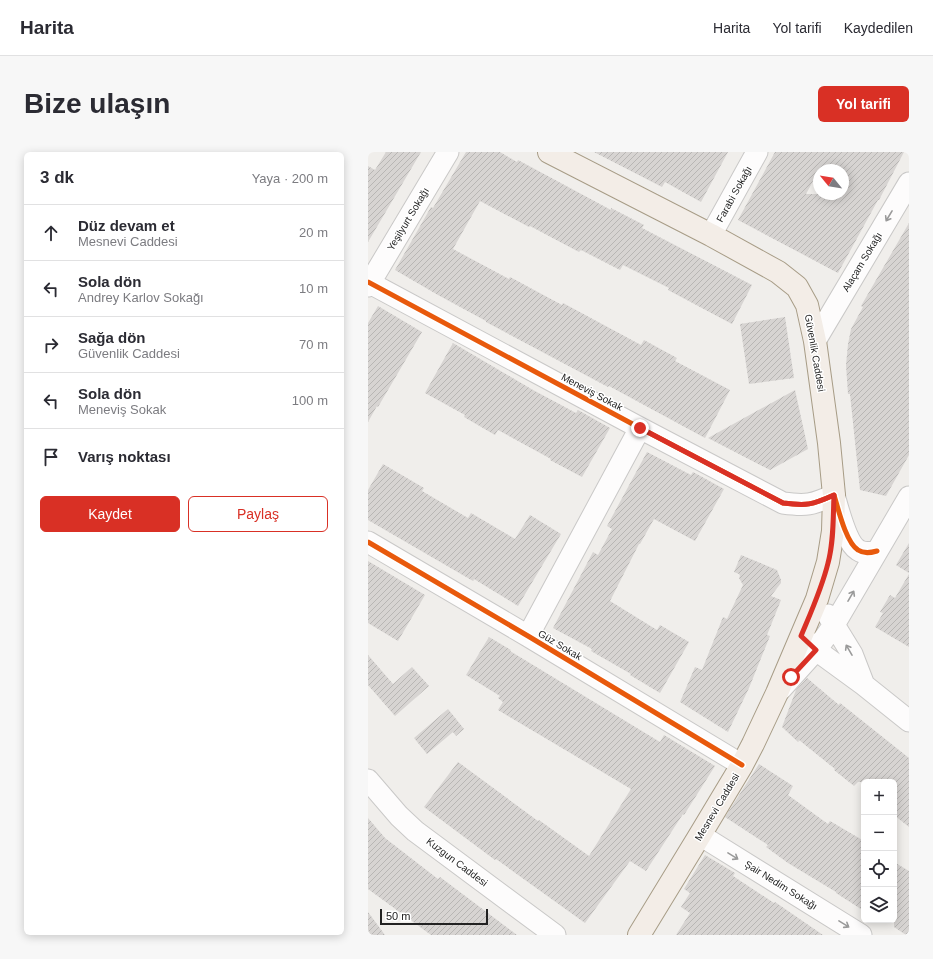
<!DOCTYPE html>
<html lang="tr">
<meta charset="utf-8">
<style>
:root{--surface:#fff;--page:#f7f7f7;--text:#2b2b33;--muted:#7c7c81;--line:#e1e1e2;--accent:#d93025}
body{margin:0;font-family:Helvetica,sans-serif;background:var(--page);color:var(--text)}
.controls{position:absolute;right:12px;bottom:12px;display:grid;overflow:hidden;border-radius:6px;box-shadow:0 2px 10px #0003}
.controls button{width:36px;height:36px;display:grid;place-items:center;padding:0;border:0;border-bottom:1px solid var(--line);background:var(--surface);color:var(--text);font:20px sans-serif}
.compass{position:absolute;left:445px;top:12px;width:36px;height:36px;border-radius:50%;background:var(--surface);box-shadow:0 2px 10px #0003;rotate:300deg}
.scale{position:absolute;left:12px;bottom:10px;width:108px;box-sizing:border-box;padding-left:4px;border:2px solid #222;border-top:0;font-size:11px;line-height:14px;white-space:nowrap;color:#222;-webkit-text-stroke:3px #fff;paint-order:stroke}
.stop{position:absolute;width:12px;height:12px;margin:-9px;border:3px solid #d93025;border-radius:50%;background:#fff}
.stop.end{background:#d93025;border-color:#fff;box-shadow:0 1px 4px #0008}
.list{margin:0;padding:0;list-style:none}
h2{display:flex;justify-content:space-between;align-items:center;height:52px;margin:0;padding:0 16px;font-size:17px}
h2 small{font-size:13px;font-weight:400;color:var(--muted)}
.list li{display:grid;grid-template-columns:26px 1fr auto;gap:12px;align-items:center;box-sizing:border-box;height:56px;padding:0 16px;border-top:1px solid var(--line)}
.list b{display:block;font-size:15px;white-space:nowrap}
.list p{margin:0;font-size:13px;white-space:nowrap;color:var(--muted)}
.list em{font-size:13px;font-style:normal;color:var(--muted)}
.actions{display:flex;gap:8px;padding:12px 16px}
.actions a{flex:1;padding:9px 0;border:1px solid var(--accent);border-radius:6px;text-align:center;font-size:14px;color:var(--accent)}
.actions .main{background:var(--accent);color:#fff}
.icon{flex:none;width:22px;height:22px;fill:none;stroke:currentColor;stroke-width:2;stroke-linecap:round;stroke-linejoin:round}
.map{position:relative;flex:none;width:541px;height:783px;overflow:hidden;border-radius:6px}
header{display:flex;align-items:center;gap:24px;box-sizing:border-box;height:56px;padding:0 20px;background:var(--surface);border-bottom:1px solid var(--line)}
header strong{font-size:19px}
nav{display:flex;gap:22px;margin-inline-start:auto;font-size:14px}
.intro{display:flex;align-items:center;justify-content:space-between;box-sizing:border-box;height:96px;padding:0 24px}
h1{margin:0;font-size:28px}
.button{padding:10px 18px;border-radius:6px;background:var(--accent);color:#fff;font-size:14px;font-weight:700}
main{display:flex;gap:24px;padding:0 24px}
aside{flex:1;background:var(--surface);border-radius:6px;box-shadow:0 2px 10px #0003}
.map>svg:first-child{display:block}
.building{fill:url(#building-hatch);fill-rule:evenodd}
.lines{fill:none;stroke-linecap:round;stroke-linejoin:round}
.minor-casing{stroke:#c9c8c7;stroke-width:23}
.major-casing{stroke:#a79c86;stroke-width:24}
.minor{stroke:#fdfcfc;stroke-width:21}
.major{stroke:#f3ede7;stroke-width:22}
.cycleway-casing{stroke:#fff;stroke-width:8}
.cycleway{stroke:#e8590c;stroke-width:5}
.oneway{stroke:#9a9a9a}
.route{stroke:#d93025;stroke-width:5}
.labels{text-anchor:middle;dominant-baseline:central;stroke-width:3;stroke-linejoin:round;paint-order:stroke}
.street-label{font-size:10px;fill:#222;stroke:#fff}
</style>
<header>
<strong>Harita</strong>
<nav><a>Harita</a><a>Yol tarifi</a><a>Kaydedilen</a></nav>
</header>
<div class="intro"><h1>Bize ulaşın</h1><a class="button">Yol tarifi</a></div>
<main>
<aside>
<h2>3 dk<small>Yaya · 200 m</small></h2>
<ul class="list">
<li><svg class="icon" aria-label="ahead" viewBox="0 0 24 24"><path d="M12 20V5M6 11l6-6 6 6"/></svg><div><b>Düz devam et</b><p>Mesnevi Caddesi</p></div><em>20 m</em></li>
<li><svg class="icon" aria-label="left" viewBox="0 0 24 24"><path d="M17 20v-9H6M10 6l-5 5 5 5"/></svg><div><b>Sola dön</b><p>Andrey Karlov Sokağı</p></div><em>10 m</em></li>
<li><svg class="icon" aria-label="right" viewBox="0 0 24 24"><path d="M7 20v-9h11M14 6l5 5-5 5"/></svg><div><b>Sağa dön</b><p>Güvenlik Caddesi</p></div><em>70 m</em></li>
<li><svg class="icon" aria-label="left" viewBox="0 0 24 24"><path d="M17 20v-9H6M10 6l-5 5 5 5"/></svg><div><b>Sola dön</b><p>Meneviş Sokak</p></div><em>100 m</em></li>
<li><svg class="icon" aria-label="arrive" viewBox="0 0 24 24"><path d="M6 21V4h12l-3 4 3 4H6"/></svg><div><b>Varış noktası</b></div></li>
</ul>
<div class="actions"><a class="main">Kaydet</a><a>Paylaş</a></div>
</aside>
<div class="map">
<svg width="541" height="783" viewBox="0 0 541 783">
<defs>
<pattern id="building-hatch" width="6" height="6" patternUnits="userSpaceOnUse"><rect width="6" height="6" fill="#d7d4d2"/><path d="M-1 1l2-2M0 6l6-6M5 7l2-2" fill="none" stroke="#b8b6b4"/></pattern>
</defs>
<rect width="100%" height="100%" fill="#f0eeeb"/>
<!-- building -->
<path class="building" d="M18,0h35l-53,90v-76l7,4z
M98,0h34l17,10 1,-2 93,50v-2l33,17 -2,3 110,57 -20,39 -64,-34 1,-2 -46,-23 -3,5 -39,-20 -2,2 -49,-26 -1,1 -49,-26 -27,48 56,30 1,-2 52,28 1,-2 78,42 3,-5 33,18 -2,3 55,29 -25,48 -96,-52 -1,1 -122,-65v-1l-48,-26 -43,-25 36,-63 2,1z
M226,0h134l-27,50 -36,-20 -3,5z
M407,0h129l-25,48h-1l-40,73 -100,-53zM451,18h24v24h-37z
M541,71v232l-23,41 -26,-6 -10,-96h-2l-2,-29 2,-21 3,-15 12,-22 -2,-1z
M10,154l44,26 -44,75 -1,-1 -9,16v-99z
M417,165l9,61 -45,6 -9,-60z
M85,191l80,47 43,23 2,-3 32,18 -28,49 -32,-17 1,-1 -53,-29 -3,5 -31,-18 1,-2 -40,-22z
M427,238l13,59 -38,21 -62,-32z
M279,300l44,23 2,-3 31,17 -29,52 -41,-22 -14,25h-1l-29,57 47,29 3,-5 29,17 -29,51 -30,-18 1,-1 -40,-23 1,-2 -39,-21 40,-76 5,3 14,-26 -5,-3z
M15,312l41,24 -2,3 46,27 3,-5 44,26 15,-24 31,19 -43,72 -44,-27 -1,2 -105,-61v-30z
M541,391v30l-13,-8z
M373,403l36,15 4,10v3l-10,13 10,4 -14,35 3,1 -21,52 -21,44 -48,-30 15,-35 7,3 21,-53 4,2 16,-34 -4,-7 1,-2 -1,-2 -5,-2z
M0,409l57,34 -27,46 -30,-18z
M541,422v73l-34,-20 8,-14 -3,-1 10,-17 5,3z
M121,485l22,13 -1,1 150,91 4,-7 51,31 -31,49 -1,-1 -37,57 -16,-10 -45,62 -89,-64 -1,1 -71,-53 34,-45 80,59 1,-1 50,36 42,-67 -133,-79 5,-8 -5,-4 2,-2 -34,-21z
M0,503l25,29 19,-17 17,19 -34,30 -27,-31z
M439,526l32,27 1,-2 69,55v69l-15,-12v-33h-36l-4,4 -20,-16 1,-1 -36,-29 -1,2 -16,-15 14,-37z
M80,557l16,20 -8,7 -3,-4 -26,22 -13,-16z
M391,612l34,22 -5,9 40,29 2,-3 34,20v70l-28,-18v-1l-48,-29 -22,-16 2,-2 -43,-28z
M0,666l17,20 53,41 2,-2 77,58h-86l-63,-46z
M337,703l30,18 -2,3 41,27 1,-1 48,33h-147l14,-22 -9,-6 9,-14 -6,-4z
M526,710l15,9v64h-3l-12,-8z
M0,760l17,23h-17z"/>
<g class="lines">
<defs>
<path id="minor" d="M343,83l46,-83
M0,130l272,146 143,75c23,3 29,2 51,-8 4,13 12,48 24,55 6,4 12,3 19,1
M0,134l80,-134
M447,189l94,-158
M0,390l160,94 214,129
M460,463l24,39 12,31
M160,484l112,-208
M438,488l10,10 48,35 45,36
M412,538l36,-40 18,-25 75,-128
M0,628l31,36 16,15 140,104
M332,683l161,100"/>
<path id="major" d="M181,0l162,83 67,37 19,15 10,18 8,36 14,102 5,52 -1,36 -5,31 -11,37 -40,94 -24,51 -11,21 -42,70 -61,100"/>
</defs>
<!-- minor casing -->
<use href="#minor" class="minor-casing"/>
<!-- major casing -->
<use href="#major" class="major-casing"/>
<!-- minor -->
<use href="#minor" class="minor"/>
<!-- major -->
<use href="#major" class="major"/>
<defs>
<path id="cycleway" d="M0,130l272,146 143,75c23,3 29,2 51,-8 4,13 12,48 24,55 6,4 12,3 19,1
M0,390l160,94 214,129"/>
</defs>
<!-- cycleway casing -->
<use href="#cycleway" class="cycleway-casing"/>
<!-- cycleway -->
<use href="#cycleway" class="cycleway"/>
</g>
<!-- one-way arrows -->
<defs><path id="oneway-shaft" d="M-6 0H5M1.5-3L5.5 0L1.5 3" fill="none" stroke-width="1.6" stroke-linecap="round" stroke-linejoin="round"/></defs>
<g class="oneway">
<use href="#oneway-shaft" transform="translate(521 64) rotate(121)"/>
<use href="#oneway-shaft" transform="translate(483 444) rotate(-60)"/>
<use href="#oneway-shaft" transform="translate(481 498) rotate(-120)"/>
<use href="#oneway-shaft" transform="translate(365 704) rotate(32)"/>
<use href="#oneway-shaft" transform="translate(476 772) rotate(32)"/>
</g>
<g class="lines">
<!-- route -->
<path class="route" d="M272,276l143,75c24,3 29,2 51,-8 -1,22 0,46 -6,68 -6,25 -17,49 -27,73l15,14 -25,27"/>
</g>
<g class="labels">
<!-- street labels -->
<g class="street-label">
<text transform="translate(366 42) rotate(-61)">Farabi Sokağı</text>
<text transform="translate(40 67) rotate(-59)">Yeşilyurt Sokağı</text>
<text transform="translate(494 110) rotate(-59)">Alaçam Sokağı</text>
<text transform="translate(447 201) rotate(80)">Güvenlik Caddesi</text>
<text transform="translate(224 240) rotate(28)">Meneviş Sokak</text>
<text transform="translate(192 493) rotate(31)">Güz Sokak</text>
<text transform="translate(349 655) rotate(-59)">Mesnevi Caddesi</text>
<text transform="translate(89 710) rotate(37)">Kuzgun Caddesi</text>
<text transform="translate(413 733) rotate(32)">Şair Nedim Sokağı</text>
</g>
</g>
</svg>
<div class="controls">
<button>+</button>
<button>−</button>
<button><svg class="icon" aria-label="locate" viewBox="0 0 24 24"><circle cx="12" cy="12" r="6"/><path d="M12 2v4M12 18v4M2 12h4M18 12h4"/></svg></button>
<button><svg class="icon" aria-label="layers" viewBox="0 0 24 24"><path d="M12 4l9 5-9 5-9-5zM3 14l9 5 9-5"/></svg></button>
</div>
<svg class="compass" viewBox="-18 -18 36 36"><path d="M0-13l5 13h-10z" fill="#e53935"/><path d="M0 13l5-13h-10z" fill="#7c7c81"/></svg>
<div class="scale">50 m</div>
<div class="stop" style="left:423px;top:525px"></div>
<div class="stop end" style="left:272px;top:276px"></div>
</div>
</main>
